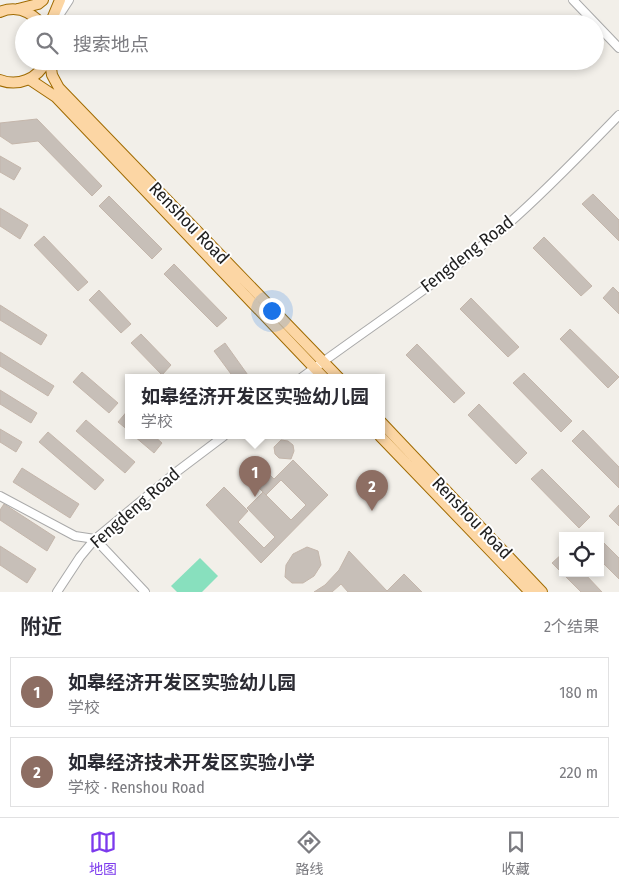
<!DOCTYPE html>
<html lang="zh">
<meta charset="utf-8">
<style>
:root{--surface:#fff;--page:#f2f2f3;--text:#2b2b33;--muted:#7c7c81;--line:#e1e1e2;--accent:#7c3aed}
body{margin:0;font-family:"Fira Sans Condensed","Noto Sans SC",sans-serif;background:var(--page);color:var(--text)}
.controls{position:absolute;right:15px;bottom:15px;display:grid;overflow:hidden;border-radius:0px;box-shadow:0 2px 8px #0003}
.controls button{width:45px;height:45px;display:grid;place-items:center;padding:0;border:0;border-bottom:1px solid var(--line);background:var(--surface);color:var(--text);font:25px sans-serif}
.you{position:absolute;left:271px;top:310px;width:18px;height:18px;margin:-12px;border:4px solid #fff;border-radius:50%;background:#1a73e8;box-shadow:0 0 0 8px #1a73e833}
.badge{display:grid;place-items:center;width:32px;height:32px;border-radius:50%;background:var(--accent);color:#fff;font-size:16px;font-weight:700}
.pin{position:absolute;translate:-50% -41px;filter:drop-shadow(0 1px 2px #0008)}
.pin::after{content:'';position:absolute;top:26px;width:18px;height:15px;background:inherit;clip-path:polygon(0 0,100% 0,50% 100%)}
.popup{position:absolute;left:125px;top:374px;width:260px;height:65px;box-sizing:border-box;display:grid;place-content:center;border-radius:0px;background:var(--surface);filter:drop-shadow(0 1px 4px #0005);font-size:16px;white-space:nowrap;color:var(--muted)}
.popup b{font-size:19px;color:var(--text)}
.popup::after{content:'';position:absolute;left:50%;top:100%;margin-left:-10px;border:10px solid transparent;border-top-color:var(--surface)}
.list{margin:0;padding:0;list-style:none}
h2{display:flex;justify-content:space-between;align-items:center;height:65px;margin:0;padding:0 20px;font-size:21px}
h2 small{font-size:16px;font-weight:400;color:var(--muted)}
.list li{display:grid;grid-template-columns:32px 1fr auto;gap:15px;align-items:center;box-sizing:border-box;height:70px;margin:0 10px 10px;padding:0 10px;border:1px solid var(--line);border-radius:0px}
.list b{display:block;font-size:19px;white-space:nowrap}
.list p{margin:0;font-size:16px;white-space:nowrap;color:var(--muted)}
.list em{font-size:16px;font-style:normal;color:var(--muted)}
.icon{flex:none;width:28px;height:28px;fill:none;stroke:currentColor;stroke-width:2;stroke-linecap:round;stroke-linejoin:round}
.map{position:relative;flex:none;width:619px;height:592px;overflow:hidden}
.search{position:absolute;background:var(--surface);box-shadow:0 2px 8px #0003;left:15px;right:15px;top:15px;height:55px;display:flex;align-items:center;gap:12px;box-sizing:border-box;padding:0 18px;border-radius:28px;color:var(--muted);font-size:19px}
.sheet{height:225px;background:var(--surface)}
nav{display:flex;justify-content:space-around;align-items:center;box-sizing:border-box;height:70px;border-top:1px solid var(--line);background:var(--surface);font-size:14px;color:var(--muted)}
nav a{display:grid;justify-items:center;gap:2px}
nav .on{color:var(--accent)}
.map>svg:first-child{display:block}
.pitch{fill:#88e0be}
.building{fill:#c7bfb8;stroke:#c4b6ab}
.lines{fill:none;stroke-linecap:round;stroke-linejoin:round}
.minor-casing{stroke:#a9a9a9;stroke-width:10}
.major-casing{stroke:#a06b00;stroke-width:12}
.minor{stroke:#fff;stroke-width:8}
.major{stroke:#fcd6a4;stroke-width:10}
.labels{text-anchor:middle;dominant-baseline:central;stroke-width:4;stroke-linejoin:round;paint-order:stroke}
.street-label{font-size:18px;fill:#222;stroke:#fff}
</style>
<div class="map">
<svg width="619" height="592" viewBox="0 0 619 592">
<rect width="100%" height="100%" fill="#f2efe9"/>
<!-- pitch -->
<path class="pitch" d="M200,558l18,18 -16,16h-25l-6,-6z"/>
<!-- building -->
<path class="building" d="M37,119l65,67 -10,10 -54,-55 -26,3 -12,-8v-13z
M0,156l21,12 -7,12 -14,-8z
M593,194l26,26v21l-37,-37z
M109,196l53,53 -10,10 -53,-53z
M0,208l28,17 -8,14 -20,-13z
M44,236l44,46 -10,9 -44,-46z
M544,237l48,49 -11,10 -48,-48z
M174,264l53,54 -10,9 -53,-53z
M613,287l6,6v21l-16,-16z
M99,290l32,34 -10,9 -32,-33z
M471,298l48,49 -11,10 -48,-48z
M0,305l47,30 -6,10 -41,-25z
M570,329l49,48 -11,11 -48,-49z
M141,334l30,31 -9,10 -31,-32z
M225,343l25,35h-16l-20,-27z
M417,344l48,49 -11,10 -48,-48z
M0,352l54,34 -6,10 -48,-30z
M82,372l36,31 -9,10 -36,-31z
M524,373l48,48 -11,11 -48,-49z
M0,390l37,23 -6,10 -31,-19z
M479,404l48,49 -11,11 -48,-49z
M129,409v22l-11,-9z
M86,420l49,42 -10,11 -49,-42z
M0,429l22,13 -6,10 -16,-10z
M583,430l36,37v21l-47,-47z
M48,432l56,48 -9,10 -56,-48z
M134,436h20l8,7 -8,10z
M281,440l7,1 5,4 1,6 -3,8 -12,-1 -4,-4 -1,-7z
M253,458l21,21 19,-19 35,35 -67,68 -55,-58 18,-18 24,24 -10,11 26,26 11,-11 -28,-29 16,-16 28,28 15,-15 -25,-25 -15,15 -25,-25z
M22,468l57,36 -9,14 -57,-36z
M542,469l48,48 -11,11 -48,-49z
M4,504l51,33 -8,14 -47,-31v-10z
M619,505v21l-10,-10z
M600,539l19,19v21l-19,-19z
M0,546l36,23 -9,14 -27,-18z
M307,547l11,4 3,14 -7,11 -11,7h-11l-7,-6 1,-12 7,-11z
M349,551l38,40 17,-17 18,18h-74l-7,-8 -9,8h-18l11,-7 14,-15z
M563,553v20h21l18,19h-21l-29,-29z"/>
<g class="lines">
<defs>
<path id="minor" d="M573,0l46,48
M56,20l13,-20
M301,378c68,-51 142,-98 207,-154 39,-34 75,-72 111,-109
M0,496l75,40 20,3 50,53
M57,592l23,-35 15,-18 80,-66 49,-37"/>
<path id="major" d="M18,9l20,-5 5,-4
M0,12c16,-7 31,0 42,12
M50,24l10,-24
M50,61l2,14 7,13 280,290
M29,79l27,18 268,281
M0,80c18,7 38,-1 46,-19
M381,422l161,170
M380,436l150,156"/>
</defs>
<!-- minor casing -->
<use href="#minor" class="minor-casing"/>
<!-- major casing -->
<use href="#major" class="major-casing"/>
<!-- minor -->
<use href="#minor" class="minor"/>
<!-- major -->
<use href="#major" class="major"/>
</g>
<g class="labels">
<!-- street labels -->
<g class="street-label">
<text transform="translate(189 223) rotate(46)">Renshou Road</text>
<text transform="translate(467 254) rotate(-38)">Fengdeng Road</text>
<text transform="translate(135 508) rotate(-41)">Fengdeng Road</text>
<text transform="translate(472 518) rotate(46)">Renshou Road</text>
</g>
</g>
</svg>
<div class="controls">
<button><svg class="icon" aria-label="locate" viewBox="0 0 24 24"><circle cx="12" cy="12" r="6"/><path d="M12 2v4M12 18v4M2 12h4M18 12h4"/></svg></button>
</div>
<div class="you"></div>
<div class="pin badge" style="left:255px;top:497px;background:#8d6e63">1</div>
<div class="popup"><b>如皋经济开发区实验幼儿园</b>学校</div>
<div class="pin badge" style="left:372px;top:511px;background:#8d6e63">2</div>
<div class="search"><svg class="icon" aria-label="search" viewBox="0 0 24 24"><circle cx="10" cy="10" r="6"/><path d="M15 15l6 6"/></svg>搜索地点</div>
</div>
<section class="sheet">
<h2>附近<small>2个结果</small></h2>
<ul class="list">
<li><span class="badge" style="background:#8d6e63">1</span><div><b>如皋经济开发区实验幼儿园</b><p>学校</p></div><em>180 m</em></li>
<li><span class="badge" style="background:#8d6e63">2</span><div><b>如皋经济技术开发区实验小学</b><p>学校 · Renshou Road</p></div><em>220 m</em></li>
</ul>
</section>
<nav>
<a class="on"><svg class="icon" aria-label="map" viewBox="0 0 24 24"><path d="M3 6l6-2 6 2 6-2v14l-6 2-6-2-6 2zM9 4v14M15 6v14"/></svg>地图</a>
<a><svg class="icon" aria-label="directions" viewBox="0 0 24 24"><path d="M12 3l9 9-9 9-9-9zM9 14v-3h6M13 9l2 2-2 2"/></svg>路线</a>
<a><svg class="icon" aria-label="saved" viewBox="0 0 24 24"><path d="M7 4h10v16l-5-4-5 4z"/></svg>收藏</a>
</nav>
